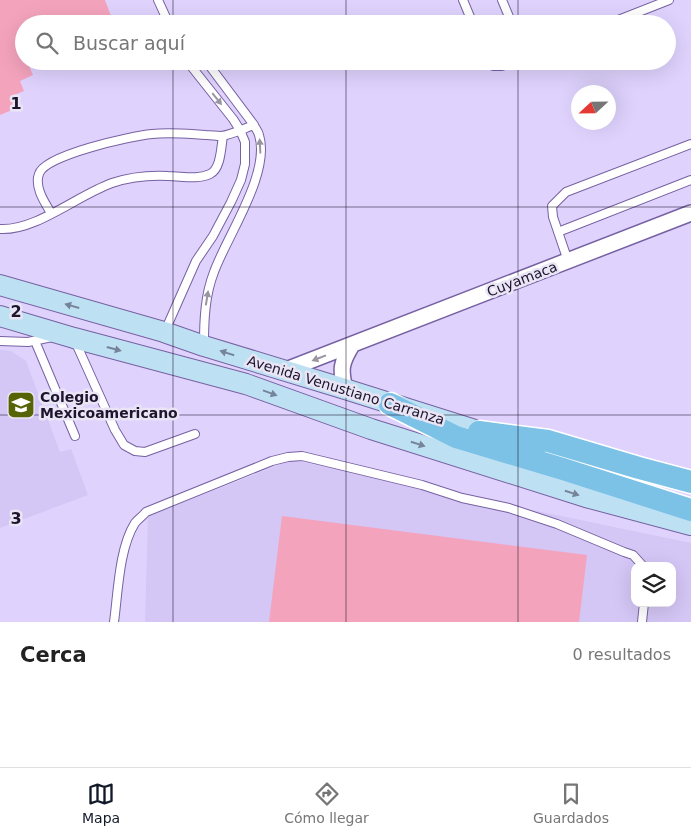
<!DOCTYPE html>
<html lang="es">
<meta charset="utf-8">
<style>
:root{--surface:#fff;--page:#f6f6f6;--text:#222;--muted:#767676;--line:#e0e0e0;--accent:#111827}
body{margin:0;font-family:"DejaVu Sans",sans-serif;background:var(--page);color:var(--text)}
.controls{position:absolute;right:15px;bottom:15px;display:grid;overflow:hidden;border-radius:10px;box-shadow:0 5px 20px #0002}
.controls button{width:45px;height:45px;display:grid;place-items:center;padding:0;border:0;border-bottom:1px solid var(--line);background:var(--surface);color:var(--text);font:25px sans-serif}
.compass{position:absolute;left:571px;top:85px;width:45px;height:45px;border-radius:50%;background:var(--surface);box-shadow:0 5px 20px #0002;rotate:248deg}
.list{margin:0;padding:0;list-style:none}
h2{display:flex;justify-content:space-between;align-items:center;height:65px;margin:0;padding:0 20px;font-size:21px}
h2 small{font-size:16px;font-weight:400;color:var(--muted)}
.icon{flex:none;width:28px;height:28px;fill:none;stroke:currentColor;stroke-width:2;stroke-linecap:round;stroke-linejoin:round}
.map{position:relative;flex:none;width:691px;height:622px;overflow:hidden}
.search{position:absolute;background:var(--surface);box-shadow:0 5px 20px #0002;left:15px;right:15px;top:15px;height:55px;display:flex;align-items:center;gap:12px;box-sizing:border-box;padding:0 18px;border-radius:28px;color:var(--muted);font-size:19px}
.sheet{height:145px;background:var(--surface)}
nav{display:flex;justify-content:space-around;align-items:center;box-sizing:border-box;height:70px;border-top:1px solid var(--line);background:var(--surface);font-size:14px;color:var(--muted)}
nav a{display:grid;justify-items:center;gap:2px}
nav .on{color:var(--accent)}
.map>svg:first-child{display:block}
.built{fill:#d4c6f5;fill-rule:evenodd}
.building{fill:#f4a3bd}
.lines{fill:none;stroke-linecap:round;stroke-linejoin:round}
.lane-casing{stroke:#7761a2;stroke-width:10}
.street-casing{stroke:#7761a2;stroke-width:18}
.secondary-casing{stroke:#7761a2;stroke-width:22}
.primary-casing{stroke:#fff;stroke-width:25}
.lane{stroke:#fff;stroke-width:8}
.street{stroke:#fff;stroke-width:15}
.secondary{stroke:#bee0f3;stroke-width:20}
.primary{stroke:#7cc1e6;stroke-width:22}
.oneway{fill:#9a95a1}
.oneway2{fill:#76849a}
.grid{fill:none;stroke:#1e142e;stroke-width:1;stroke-opacity:0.55}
.labels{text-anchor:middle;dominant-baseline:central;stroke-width:5;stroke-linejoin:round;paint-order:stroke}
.street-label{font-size:14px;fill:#1e142e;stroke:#e9e5f4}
.poi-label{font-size:14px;font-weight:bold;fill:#1e142e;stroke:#e9e5f4;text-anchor:start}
.grid-label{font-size:16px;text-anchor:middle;font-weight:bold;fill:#1e142e;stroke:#e9e5f4;stroke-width:5;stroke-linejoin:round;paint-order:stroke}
</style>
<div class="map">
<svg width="691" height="622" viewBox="0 0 691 622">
<rect width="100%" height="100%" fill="#dfd3fe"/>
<!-- built -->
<path class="built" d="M0,350l11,1 15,10 34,91 11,-3 17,46 -88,33z
M292,460l399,83v79h-546l3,-106zM635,566h37v37h-37z"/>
<!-- building -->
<path class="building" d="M0,0h105l6,16 -18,8h-69v37h3l6,14 -13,6 4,10 -12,5 5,12 -17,7z
M282,516l305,39 -8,67h-310z"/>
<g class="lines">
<defs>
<path id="lane" d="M158,0l11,24
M463,0l10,24
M502,0l10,24
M608,24l61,-24
M490,61l3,5h9l11,-5
M51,213c-6,-10 -17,-26 -12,-39 5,-19 93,-38 113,-40 18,-2 36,0 54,1 5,0 10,1 15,1 10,-1 24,-8 33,-11
M0,229c36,2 78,-34 112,-46 18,-6 37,-8 56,-7 14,0 29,4 42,-2 11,-5 11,-27 13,-38
M558,232l133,-52
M568,261l-15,-44 -1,-11 14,-14 125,-48
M165,331l31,-70 17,-25 18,-34 10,-22 4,-16v-22l-5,-12 -7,-11 -46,-58
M0,341l28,1 24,-5
M35,341l40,95
M75,341l40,89 9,15 11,6 10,1 50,-18
M204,344c0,-24 1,-49 10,-72 13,-36 57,-99 45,-137 -1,-4 -4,-7 -5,-10l-48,-64
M114,622c4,-29 5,-74 21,-99 3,-4 8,-7 11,-11l126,-51 16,-4 14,-1 120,29 40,13 47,10 48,16 67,28 9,3 10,11
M642,622l2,-19"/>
<path id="street" d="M286,370l405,-157
M345,389c-5,-20 -4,-26 7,-44"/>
<path id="secondary" d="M0,285l164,47 40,14 141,43 149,47
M0,316l74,22 172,46 125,45 215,68 105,28"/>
<path id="primary" d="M390,404l66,33 107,32 128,41
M479,432l69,9 91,27 52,14"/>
</defs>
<!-- lane casing -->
<use href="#lane" class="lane-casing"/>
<!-- street casing -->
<use href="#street" class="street-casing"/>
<!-- secondary casing -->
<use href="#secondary" class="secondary-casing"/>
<!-- primary casing -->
<use href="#primary" class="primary-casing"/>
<!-- lane -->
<use href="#lane" class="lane"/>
<!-- street -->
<use href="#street" class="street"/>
<!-- secondary -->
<use href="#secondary" class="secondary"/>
<!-- primary -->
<use href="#primary" class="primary"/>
</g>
<!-- one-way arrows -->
<defs><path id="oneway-solid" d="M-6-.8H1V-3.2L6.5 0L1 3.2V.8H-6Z" transform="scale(1.25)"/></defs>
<g class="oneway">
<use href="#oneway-solid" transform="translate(217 99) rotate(51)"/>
<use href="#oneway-solid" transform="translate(260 146) rotate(-93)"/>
<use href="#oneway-solid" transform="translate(207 298) rotate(-81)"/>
<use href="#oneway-solid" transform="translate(319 358) rotate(159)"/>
</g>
<g class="oneway2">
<use href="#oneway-solid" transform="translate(72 306) rotate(-164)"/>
<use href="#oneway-solid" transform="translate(114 349) rotate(15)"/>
<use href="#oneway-solid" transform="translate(227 353) rotate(-163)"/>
<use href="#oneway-solid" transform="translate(270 393) rotate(20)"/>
<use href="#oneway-solid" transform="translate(418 444) rotate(18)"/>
<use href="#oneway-solid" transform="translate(572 493) rotate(18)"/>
</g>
<!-- grid -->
<path class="grid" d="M173,0v24M346,0v24M518,0v24M173,61v561M346,61v561M518,61v561M0,207h691M0,415h691"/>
<!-- icons -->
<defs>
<symbol id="school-square" viewBox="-11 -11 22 22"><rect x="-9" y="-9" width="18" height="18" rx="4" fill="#566306" stroke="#e9e5f4"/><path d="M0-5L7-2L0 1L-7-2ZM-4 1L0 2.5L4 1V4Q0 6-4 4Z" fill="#fff"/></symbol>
</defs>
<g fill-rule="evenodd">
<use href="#school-square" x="5" y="389" width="32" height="32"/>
</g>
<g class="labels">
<!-- street labels -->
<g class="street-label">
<text transform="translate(522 279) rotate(-21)">Cuyamaca</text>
<text transform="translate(346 390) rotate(17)">Avenida Venustiano Carranza</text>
</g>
<!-- poi labels -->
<g class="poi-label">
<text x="40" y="397">Colegio<tspan x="40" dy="16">Mexicoamericano</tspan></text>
</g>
</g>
<g class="grid-label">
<text x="16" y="109">1</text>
<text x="16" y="317">2</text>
<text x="16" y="524">3</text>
</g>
</svg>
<div class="controls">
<button><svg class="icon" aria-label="layers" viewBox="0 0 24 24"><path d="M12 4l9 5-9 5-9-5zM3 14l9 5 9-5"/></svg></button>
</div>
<svg class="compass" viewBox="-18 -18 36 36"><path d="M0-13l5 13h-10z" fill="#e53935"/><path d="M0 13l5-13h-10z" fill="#767676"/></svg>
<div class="search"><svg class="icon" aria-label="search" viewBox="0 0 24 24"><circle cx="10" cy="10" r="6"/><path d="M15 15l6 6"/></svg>Buscar aquí</div>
</div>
<section class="sheet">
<h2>Cerca<small>0 resultados</small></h2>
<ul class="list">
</ul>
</section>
<nav>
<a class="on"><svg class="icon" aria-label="map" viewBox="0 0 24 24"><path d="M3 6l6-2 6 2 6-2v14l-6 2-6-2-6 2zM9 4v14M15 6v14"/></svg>Mapa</a>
<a><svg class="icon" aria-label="directions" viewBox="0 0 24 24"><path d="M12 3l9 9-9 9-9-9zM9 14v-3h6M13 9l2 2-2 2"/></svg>Cómo llegar</a>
<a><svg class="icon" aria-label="saved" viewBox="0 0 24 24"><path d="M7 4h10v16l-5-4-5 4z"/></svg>Guardados</a>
</nav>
